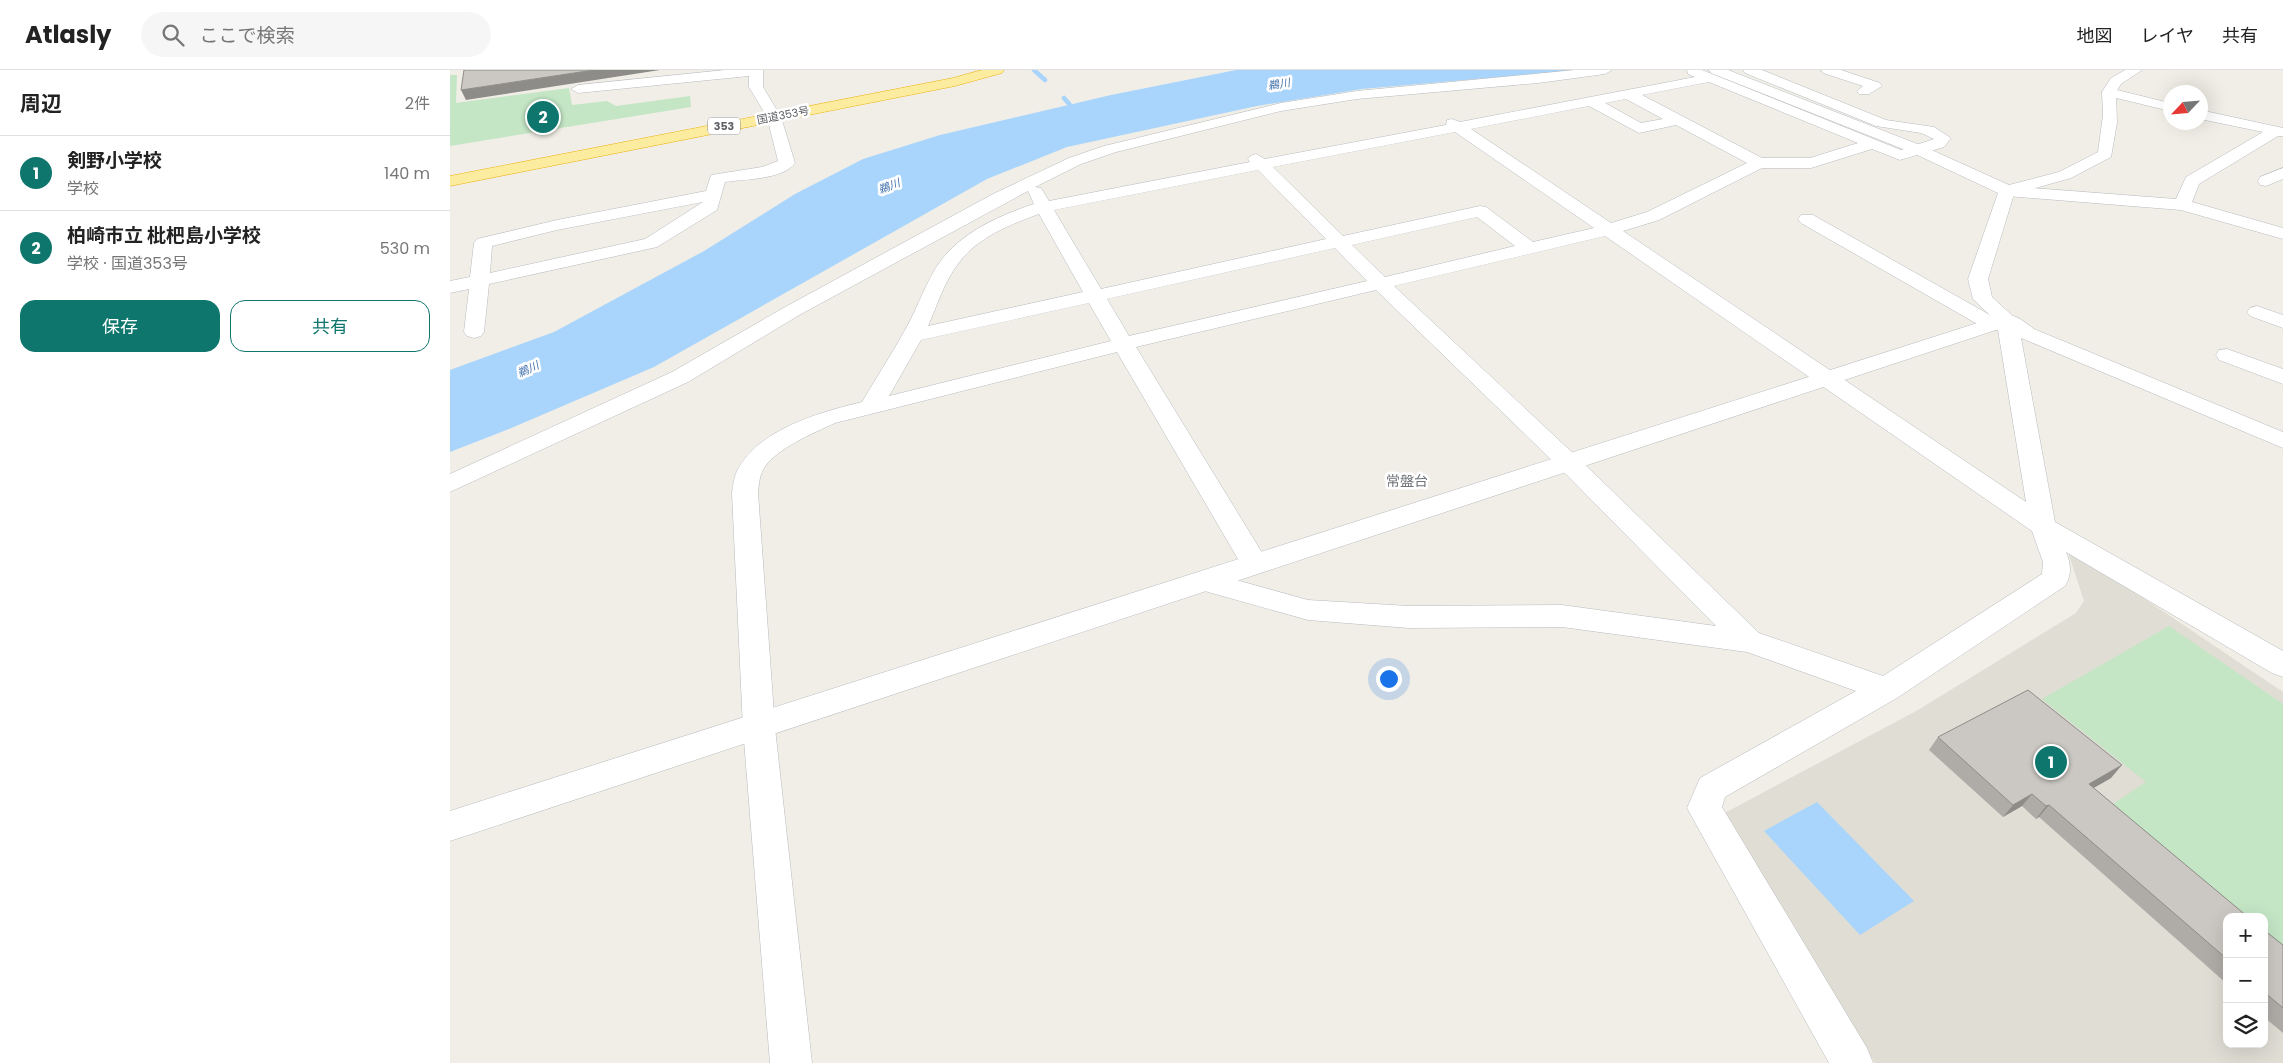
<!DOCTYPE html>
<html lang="ja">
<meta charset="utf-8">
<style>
:root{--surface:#fff;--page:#f6f6f6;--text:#222;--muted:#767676;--line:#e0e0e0;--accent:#0f766e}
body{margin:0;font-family:Poppins,"Noto Sans JP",sans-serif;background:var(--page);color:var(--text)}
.controls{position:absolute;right:15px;bottom:15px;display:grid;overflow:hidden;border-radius:10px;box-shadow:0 5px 20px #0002}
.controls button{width:45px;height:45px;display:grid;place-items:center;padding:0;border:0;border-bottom:1px solid var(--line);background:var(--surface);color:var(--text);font:25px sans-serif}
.compass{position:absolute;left:1713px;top:15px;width:45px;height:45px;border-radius:50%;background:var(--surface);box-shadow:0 5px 20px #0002;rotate:244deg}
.you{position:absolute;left:938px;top:608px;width:18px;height:18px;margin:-12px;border:4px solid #fff;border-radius:50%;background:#1a73e8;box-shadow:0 0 0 8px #1a73e833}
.badge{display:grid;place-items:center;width:32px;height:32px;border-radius:50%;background:var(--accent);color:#fff;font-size:16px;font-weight:700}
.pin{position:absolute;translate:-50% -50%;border:2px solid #fff;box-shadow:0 1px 5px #0006}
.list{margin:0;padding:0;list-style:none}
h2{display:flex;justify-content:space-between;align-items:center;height:65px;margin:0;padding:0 20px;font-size:21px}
h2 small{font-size:16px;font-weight:400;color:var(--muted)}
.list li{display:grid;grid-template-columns:32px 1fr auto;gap:15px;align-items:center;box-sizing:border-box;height:75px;padding:0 20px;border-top:1px solid var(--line)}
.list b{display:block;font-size:19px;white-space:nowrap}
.list p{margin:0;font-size:16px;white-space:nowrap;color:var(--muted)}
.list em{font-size:16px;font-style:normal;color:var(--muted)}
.actions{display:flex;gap:10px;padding:15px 20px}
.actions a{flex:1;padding:11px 0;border:1px solid var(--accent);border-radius:15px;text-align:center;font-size:18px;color:var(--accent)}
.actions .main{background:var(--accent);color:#fff}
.icon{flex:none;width:28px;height:28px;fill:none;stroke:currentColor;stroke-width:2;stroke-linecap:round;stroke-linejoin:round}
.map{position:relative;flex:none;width:1833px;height:993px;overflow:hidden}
header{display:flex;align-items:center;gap:30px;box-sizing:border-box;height:70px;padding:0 25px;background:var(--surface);border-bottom:1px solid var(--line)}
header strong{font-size:24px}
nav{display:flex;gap:28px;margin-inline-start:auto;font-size:18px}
.search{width:350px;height:45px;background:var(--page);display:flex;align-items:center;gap:12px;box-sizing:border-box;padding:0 18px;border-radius:28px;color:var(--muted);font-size:19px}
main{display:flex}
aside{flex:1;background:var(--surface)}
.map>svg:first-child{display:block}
.education{fill:#dfddd4;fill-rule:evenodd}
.green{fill:#c4e6c5}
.water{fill:#a9d5fd}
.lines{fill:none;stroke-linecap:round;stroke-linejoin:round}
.stream{stroke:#a9d5fd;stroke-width:4.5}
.minor-casing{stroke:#b8bbbf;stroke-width:1}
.tertiary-casing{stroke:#b8bbbf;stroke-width:1}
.trunk-casing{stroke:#efb007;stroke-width:1}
.minor{fill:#fff;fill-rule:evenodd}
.tertiary{fill:#fff;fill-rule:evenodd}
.trunk{fill:#fceca0;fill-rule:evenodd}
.wall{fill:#afaca8}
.shaded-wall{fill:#8e8c88}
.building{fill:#cbc8c3;stroke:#8e8c88}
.labels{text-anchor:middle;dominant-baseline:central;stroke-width:5;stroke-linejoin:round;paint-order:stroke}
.far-water-label{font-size:11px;font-style:italic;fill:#4574af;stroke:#fff}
.far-street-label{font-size:11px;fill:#5e6166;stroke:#fff}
.shield{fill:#fff;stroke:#8e9094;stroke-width:1}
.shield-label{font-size:11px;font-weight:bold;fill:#5e6166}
.neighbourhood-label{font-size:14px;fill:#6f7378;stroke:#fff}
</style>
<header>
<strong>Atlasly</strong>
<div class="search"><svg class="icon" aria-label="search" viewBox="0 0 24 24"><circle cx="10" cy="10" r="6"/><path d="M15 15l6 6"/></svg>ここで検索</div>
<nav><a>地図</a><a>レイヤ</a><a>共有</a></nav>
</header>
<main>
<aside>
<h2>周辺<small>2件</small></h2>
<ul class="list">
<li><span class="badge">1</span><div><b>剣野小学校</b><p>学校</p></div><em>140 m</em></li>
<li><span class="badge">2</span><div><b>柏崎市立 枇杷島小学校</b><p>学校 · 国道353号</p></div><em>530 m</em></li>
</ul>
<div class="actions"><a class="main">保存</a><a>共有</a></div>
</aside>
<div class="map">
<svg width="1833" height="993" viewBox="0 0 1833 993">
<rect width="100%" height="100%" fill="#f0eee6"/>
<!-- education -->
<path class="education" d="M1616,476l217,146v371h-408l-154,-248 197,-105 158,-97 8,-12zM1777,847h37v127h-37z"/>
<!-- green -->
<path class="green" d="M0,5h7l-1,28 113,-15 3,17 35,-4 9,5 74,-10 1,11 -241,39z
M1719,556l114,78v242l-19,-16v-13h-16l-135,-113 33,-22 -104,-83z"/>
<!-- water -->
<path class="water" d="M786,0h343l-217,19 -105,17 -190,41 -80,32 -333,188 -145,62 -59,23v-82l104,-38 150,-81 91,-57 68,-35 77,-24 171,-40z
M1367,732l97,99 -54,34 -96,-104z"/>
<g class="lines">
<!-- stream -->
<path class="stream" d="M584,0l11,10
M614,28l12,14"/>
<defs>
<path id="minor" d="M275,0h38v17l18,30 14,46c-12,17 -52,16 -70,19l-8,28 -60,37 -168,37 -5,48 -3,4 -7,2 -7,-2 -3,-4 5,-43 -19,4v-12l20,-4 4,-34 3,-4 80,-19 149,-29 5,-16 51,-8 16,-6 -11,-44 -18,-30v-11l-171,17 -7,-4 7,-4zM253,132l-58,37 -155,34 2,-27 65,-16z
M1125,0h37l-7,4 -67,9 -181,16 -76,12 -165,41 -35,12 -46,23 6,1 8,13 201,-39 -2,-3 2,-3 6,-2 9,5 181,-34 1,-5 5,-1 8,3 235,-45 -7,-3 -1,-4h15l199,80 33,-11 -13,-6 -45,-7 -131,-53 -2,-3h19l124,50 48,7 17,11 -7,9 -44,13 -28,-11 -61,19h-49l-103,52 -36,11 403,271 -28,-172 -12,-1 -185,-106 -3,-4 3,-4h12l184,104 3,-3c14,-4 23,5 34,13l249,103v16l-262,-110 34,184 228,129v26l-11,-4 -206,-121c5,12 6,23 -1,34l-168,112 -172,99 -3,10 145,241 6,15h-44l-142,-255 13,-30 156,-87 -109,-39 -185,-25 -153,1 -101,-8 -114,-32 -4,-7 4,-7 10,-3 104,29 101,6 153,-1 154,21 -157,-159 -183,-177 -240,57 133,217 -4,7 -10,3 -10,-3 -128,-219 -282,71c-21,10 -61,26 -72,47 -4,7 -4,15 -5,23l17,235 37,335h-42l-27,-335 -11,-235c1,-7 2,-16 5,-22 21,-42 84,-59 125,-69 14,-24 30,-48 43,-72 11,-19 18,-40 29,-59 21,-36 61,-54 100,-67l-6,-13 -227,123 -113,68 -238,110v-18l222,-102 115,-66 206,-112 76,-36 35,-12 177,-43 76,-12zM1259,12l149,61 -48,15h-48l-120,-63zM1176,29l37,20 -22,4 -36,-20zM1139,36l50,27 37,-8 71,38 -100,49 -36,11 -140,-94zM1005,62l139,96 -61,14 -47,-35 -6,-1 -137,30 -70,-69zM808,100l68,69 -225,50 -47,-79zM589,144l44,78 -155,34c9,-20 16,-44 30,-62 18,-26 53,-40 81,-50zM1027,147l38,29 -130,31 -33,-32zM1155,166l427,295 11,31 -1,12 -159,102 -124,-43 -182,-176 -183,-171zM885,178l32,33 -238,55 -22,-37zM639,233l22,38 -222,55 32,-56z
M1371,0h20l39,13 2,3 -13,8h-10l-2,-3 6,-5 -40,-13z
M1659,18l61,15v8l-66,-16 -2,-3z
M1750,40l83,18v8h-5l-79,48 -7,18 91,26v11l-102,-29 -174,-14 -6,-1 -2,-4 2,-4 6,-1 169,13 10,-22 77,-45 -63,-13z
M1833,98v11l-17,7 -6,-1 -2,-4 2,-4z
M1807,236l26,9v13l-33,-12 -3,-4 3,-4z
M1777,279l56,20v15l-64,-24 -3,-5 3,-5z"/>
<path id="tertiary" d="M1259,0h19l197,77 84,38 50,-13 39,-20 5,-37 -1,-23 9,-14 14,-8h17l-21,14 -5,8 1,31 -6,34 -40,21 -57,16 -26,85 4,18 25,23 -3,4 -1564,517v-30l1543,-493 -20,-19 -5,-20 30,-86 -85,-40 -202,-80z"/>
<path id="trunk" d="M532,0h22l-2,3 -47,13 -505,100v-10l503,-98z"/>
</defs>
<!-- minor casing -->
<use href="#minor" class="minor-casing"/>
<!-- tertiary casing -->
<use href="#tertiary" class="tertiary-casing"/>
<!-- trunk casing -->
<use href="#trunk" class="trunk-casing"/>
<!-- minor -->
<use href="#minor" class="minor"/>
<!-- tertiary -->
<use href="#tertiary" class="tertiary"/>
<!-- trunk -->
<use href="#trunk" class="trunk"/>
</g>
<!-- wall -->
<path class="wall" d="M1488,667l173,41 -18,10 134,129v67l-188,-167 -3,2 -14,-13 -19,11 -74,-67z
M1814,860l19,15v88l-19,-16z"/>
<!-- shaded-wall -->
<path class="shaded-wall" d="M144,0h66l-194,30 -5,-10z
M1672,695l-11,13 -33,19 11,-13z
M1582,724l-10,12 -19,11 10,-12z
M1599,735l-10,12 -3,2 10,-13z"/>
<!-- building -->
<path class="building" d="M14,0h130l-133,20z
M1578,620l94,75 -33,19 159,133h-21v42l-178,-154 -3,1 -14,-12 -19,11 -75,-68z
M1814,860l19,15v63l-19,-16z"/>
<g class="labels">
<!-- far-water labels -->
<g class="far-water-label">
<text transform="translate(829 14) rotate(-10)">鵜川</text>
<text transform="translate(439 116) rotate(-21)">鵜川</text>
<text transform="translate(78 299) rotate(-25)">鵜川</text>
</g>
<!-- far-street labels -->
<g class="far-street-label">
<text transform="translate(333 45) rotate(-11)">国道353号</text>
</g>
<!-- shield labels -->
<rect class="shield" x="258" y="47.5" width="32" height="17" rx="4"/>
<g class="shield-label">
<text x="274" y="56">353</text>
</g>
<!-- neighbourhood labels -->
<g class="neighbourhood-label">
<text x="957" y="411">常盤台</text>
</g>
</g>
</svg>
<div class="controls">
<button>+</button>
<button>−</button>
<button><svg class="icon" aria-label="layers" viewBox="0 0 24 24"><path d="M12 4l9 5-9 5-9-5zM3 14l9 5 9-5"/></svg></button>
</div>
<svg class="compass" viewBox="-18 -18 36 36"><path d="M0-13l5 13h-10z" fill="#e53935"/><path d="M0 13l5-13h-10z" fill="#767676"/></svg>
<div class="you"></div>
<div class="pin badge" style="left:1601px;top:692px">1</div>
<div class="pin badge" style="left:93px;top:47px">2</div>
</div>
</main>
